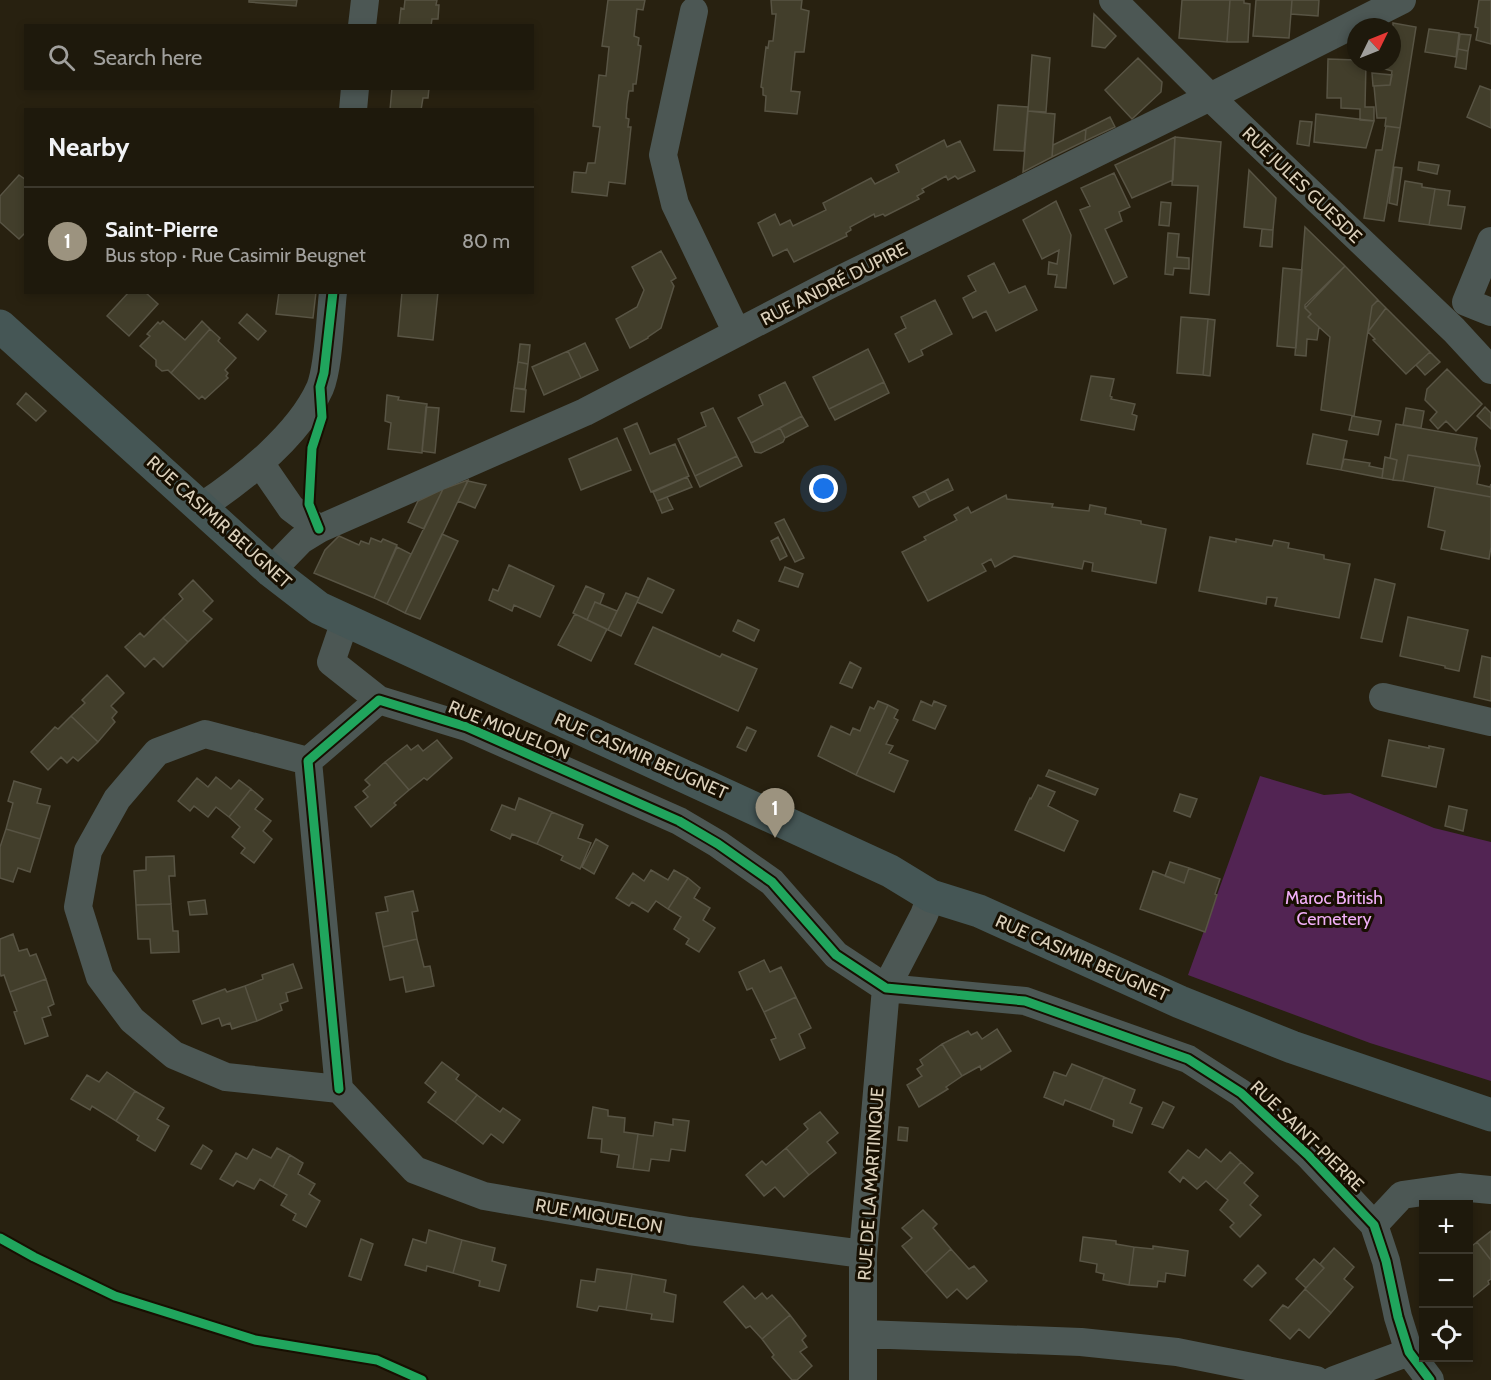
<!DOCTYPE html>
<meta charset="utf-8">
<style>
:root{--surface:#1e190c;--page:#262215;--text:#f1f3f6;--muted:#a1a09d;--line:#3c382d;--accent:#9c937f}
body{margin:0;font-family:Cabin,sans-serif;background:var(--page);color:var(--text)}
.controls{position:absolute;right:18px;bottom:18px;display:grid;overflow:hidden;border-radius:0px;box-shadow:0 3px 9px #0003}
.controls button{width:54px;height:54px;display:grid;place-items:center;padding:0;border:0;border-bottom:2px solid var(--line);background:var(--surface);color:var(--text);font:30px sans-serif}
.compass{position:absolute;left:1347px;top:18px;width:54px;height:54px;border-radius:50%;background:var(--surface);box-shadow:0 3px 9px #0003;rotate:47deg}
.you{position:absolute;left:824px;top:489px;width:21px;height:21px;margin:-15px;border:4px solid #fff;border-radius:50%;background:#1a73e8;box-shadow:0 0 0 9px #1a73e833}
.badge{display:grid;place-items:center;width:39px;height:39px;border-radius:50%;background:var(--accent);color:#fff;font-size:20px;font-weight:700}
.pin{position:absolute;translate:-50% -50px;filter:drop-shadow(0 2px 3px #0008)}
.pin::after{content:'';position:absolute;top:32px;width:21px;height:18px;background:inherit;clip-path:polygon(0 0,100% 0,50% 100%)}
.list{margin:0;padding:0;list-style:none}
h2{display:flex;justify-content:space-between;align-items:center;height:78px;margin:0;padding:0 24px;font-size:26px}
h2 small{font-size:20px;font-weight:400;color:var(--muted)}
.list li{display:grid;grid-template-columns:39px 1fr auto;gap:18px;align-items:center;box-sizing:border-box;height:108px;padding:0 24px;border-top:2px solid var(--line)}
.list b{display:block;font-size:22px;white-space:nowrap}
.list p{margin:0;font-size:20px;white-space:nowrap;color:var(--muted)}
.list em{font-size:20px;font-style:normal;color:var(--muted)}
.icon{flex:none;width:33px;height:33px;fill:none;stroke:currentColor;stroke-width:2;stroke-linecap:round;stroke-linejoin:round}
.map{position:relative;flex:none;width:1491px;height:1380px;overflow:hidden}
.search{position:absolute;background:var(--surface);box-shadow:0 3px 9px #0003;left:24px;top:24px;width:510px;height:66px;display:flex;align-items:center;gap:15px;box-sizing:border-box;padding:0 21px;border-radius:0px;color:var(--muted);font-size:22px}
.panel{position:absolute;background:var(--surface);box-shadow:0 3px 9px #0003;left:24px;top:108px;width:510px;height:186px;border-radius:0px}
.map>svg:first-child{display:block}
.green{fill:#522453}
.building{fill:#423e2b;stroke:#585444;stroke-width:1.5}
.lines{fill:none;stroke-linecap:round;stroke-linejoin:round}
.street{stroke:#4c5754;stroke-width:28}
.secondary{stroke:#455655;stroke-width:33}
.cycleway-casing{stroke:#170f01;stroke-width:13}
.cycleway{stroke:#20a55d;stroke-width:9}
.labels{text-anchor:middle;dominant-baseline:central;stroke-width:6;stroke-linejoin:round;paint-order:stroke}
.street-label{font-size:18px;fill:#dbd0bb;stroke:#170f01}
.park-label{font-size:18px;fill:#f0aef6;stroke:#170f01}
</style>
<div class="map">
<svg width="1491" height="1380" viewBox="0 0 1491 1380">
<rect width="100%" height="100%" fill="#282110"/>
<!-- green -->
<path class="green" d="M1260,776l64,19 26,-2 84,35 57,14v239l-121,-38 -182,-68z"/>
<!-- building -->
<path class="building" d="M249,0h48l-1,6 -47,-4z
M405,0h32l-1,5h3l-1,14h-6l-1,7h-32l2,-18 3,1z
M608,0h37l-2,10 -6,-1 -3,27 5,2 -1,7 3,1 -5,38h-3v7h-4l-2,13 -1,14 3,1 -1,8h3l-6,57 -16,-2 -2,14 -35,-4 2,-20 12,1 2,-10h7l5,-36 -7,-1 6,-51 7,1 3,-29 -7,-1z
M771,0h31l-1,9 8,2 -5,41h-9l-4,39 9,1 -3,22 -32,-3 1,-15 -3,-1v-7l-2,-1 5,-40 2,1 1,-7h4l3,-27h-4z
M1182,0h48l-3,42 -48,-4z
M1230,0h14v3l6,1 -2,38h-21z
M1256,0h36l-3,38 -36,-2z
M1292,0h27l-1,16 -27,-2z
M1479,0h12v44l-15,-4 2,-12 -3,-1z
M1094,14l22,22 -11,12 -13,-2z
M1393,23l23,4 -16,101 -15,-2 1,-8h-9l-3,-32 16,-1 2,-14 -7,-2 1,-6h6z
M1429,29l30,4 -3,24 -31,-5z
M1460,34l11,1 -3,16 -10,-2z
M1458,49l10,2 -2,18 -11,-2z
M1032,55l18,3 -4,54 -18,-1z
M1138,58l24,24 -1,10 -29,27 -27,-29z
M1328,59l28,1v3h10l-1,44h9v14l-14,-1v-11l-19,-1v-10h-14z
M1372,73l20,2 -2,10 -17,1z
M1480,86l11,4v38l-24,-11z
M392,88h37l-1,10h-5l-2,12h-31z
M998,105l30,2 -4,44 -30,-1z
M1028,111l27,3 -3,43 -29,15z
M1316,114l58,7 -8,27 -52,-6z
M1110,117l5,10 -30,14 1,-12z
M1300,121l12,1 -3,24 -12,-2z
M1386,126l14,2 -16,93 -20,-3 12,-68h6z
M1086,129l-1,12 -33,16 1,-12z
M1175,137l-2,43 -41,18 -17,-33z
M1175,137l46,5 -12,153 -19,-2 8,-107 -26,-1z
M944,140l3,7 13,-6 15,30 -17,8 -3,-3 -7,4 -2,-4 -11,6 -13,7 2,3 -7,4 2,3 -34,17 -2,-2 -8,3 -1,-3 -24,13 1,3 -5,3 1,3 -53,26 -7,-13 -14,7 -15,-33 17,-9 5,11 10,-5 3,6 33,-16 -3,-7 48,-25 4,6 24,-12 -3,-7z
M1419,162l20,3 -2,9 -19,-4z
M1394,167l8,1 -5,37 -8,-2z
M1249,170l27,28 -3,32 -29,-3z
M1114,173l16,34 -11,5 3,9 -17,8 22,48 -13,7 -34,-74 10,-4 -9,-18z
M19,175l7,5v52l-7,7 -19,-17v-26z
M1405,181l17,3v3l13,2 -6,36 -30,-4z
M1435,189l15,2 -2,14 17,2 -4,22 -32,-4z
M1056,201l15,34 -5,53 -11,-1 2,-12 -9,-1 1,-12 8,2 2,-14 -17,9 -19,-39z
M1161,202l10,1 -2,23 -10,-1z
M1305,227l40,39 -40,39v3l6,6 -3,3 11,10 -2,13 -10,-1 -1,17 -11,-1z
M1262,229l11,1 -1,17 -12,-1z
M1168,233l11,1 -2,23 12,1v11l-15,-1 -1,7 -8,-1z
M661,251l15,27 -5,3 3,5 -13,42 -13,9v1l-18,10 -14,-29 21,-12 7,-17 -12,-23z
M994,263l15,30 16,-7 12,24 -41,21 -10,-20 -13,7 -10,-20 13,-7 -8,-15z
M1345,266l33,34 -6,6 -18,110 -33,-6 9,-73 -22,-20 3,-3 -6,-6z
M1283,268l19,2 -6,78 -19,-2z
M129,292h16l13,12 -29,32 -22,-20z
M279,292h37l-3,26 -37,-4z
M402,292h36l-5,48 -35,-4z
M935,300l17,34 -31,16 2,5 -14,7 -14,-28 11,-6 -5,-11z
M1378,300l8,8 -18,24 4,-26z
M1386,308l44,44 -24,22 -33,-34 2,-1 -7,-7z
M247,314l19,17 -8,9 -19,-17z
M1181,317l27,2 -5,56 -26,-2z
M1208,319l7,1 -5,56 -7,-1z
M163,321l22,19 17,-19 8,8 -39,44 -3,-3 -6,1 -6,-5v-6l-16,-14 10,-10 -3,-2 11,-12 2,2z
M210,329l10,9 -2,3 18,17 -11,12 3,3 -2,3 2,2 -23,21 -3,-3 -3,3 -28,-26z
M585,343l13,27 -17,8 -13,-27z
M520,344l10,1 -2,19 -10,-2z
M868,349l16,33 -55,27 -16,-32z
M568,351l13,27 -37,17 -12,-28z
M1430,352l10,10 -15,13 -9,-10z
M518,362l10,2 -3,25 -11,-1z
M1447,369l35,35 -26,27 -10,-10 -8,8 -8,-9 7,-8 -12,-12 2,-11z
M1091,376l23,3 -4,17 2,1 -1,2 24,5 -3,10 5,2 -3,14 -53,-10z
M785,382l17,34 -51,27 -13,-25 25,-13 -4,-10z
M884,382l5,11 -54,27 -6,-11z
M514,388l12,2 -2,22 -13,-1z
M26,393l20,18 -10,10 -19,-17z
M387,395l12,2 -1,3 29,4 -5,49 -34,-4 3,-26 -6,-2z
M426,407l13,1 -4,45 -13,-2z
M1485,407l6,6v16l-14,-13z
M713,408l24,48 -42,20 -17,-37 28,-13 -5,-13z
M1406,408l18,3 -3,17 -18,-3z
M802,416l6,10 -23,12 -5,-10z
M1352,416l29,5 -3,14 -29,-5z
M637,423l13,31 25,-10 14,32 -38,16 -27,-63z
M1396,424l81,14 -2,11 5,17 -72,-11 -5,26 -10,-1 4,-20 -7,-2z
M780,428l5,10 -2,4 -22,11 -6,-1 -4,-9z
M1313,434l34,7 -6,29 -34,-6z
M617,438l14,32 -50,20 -12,-31z
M1408,455l72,11 -3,18 13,3 1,-3v13l-88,-16z
M737,456l5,10 -42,21 -5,-11z
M1385,457l12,3 -4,20 -11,-2z
M1344,459l26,4 -1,3 14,3 -1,9 -41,-8z
M687,477l5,10 -35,14 -4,-9z
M948,479l5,11 -23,11 -5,-10z
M468,480l-63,133 -18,-9 56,-115z
M468,481l18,4 -11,23 -17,-7z
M1435,487l56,10v50l-2,12 -48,-10 4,-18 -17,-4z
M443,489l-19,40 -16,-7 10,-21z
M925,491l5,10 -11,6 -6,-10z
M1006,495l1,4 46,5 -1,3 37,4 1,-6 16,3 -1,6 36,7v3l25,5 -10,54 -64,-12 1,-8 -9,-2 -2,8 -68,-13 -19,11 -4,-8 -9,5 4,7 -58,30 -26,-49 24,-12 -2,-3 33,-17 -3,-5 14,-8 3,6z
M667,497l6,12 -11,4 -5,-12z
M784,519l20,39 -9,4 -20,-39z
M442,534l16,7 -38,78 -15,-6z
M339,536l20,9 2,-4 8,3 2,-6 10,4 2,-3 14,6 -23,53 -60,-25 11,-23z
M778,537l9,19 -7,4 -9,-19z
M1210,537l26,5v-3l36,7 2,-6 15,3 -1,5 36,7v4l26,5 -11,54 -64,-12 2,-8 -10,-1 -1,7 -67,-13z
M397,547l14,7 -24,50 -13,-6z
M509,565l45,21 -14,31 -26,-12 -2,6 -23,-11 4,-11 5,2z
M785,567l18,7 -5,13 -19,-6z
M648,578l26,12 -12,23 -25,-11z
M1375,579l20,5 -13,58 -21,-4z
M193,580l20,21 -10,10 9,8 -24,23 -25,-24 20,-19 -4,-5z
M586,586l18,8 -4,10 -5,-2 -8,18 -14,-7z
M626,593l13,5 -18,38 -13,-6z
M595,602l22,9 -9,19 -21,-10z
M575,614l32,15 -16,32 -33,-16z
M1408,617l60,13 -9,41 -14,-3v-2l-45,-10z
M163,618l25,24 -25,25 -9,-9 -9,9 -20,-20 15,-14 4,4z
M738,620l21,10 -5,11 -21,-10z
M653,627l67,30 2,-3 35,15 -19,42 -103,-47z
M1482,656l9,2v43l-17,-4z
M850,662l11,6 -9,20 -12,-5z
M107,675l17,18 -13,13 6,6 -5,6 3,4 -17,20 -27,-26 14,-13 -3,-3z
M878,701l10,4 -32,70 -38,-19 13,-30 19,9 3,-7 7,3 10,-24 4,2z
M921,701l11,5 2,-5 12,5 -11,23 -22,-9z
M888,705l10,5 -4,8 4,2 -12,24 7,2 -4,7 19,8 -14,31 -38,-17z
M71,716l27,26 -20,19 -5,-4 -6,6 -6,-6 -13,13 -17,-18 24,-25 3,2z
M747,727l9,4 -10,20 -9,-4z
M437,740l15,18 -25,22 -3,-2 -15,12 -24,-28 22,-17 4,5 7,-5 5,6z
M1389,740l40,8v-2l15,3 -8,38 -54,-11z
M385,762l24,28 -15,13 2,2 -25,22 -16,-20 13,-10 -5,-6 7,-6 -5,-5z
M1049,770l49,19 -3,6 -49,-19z
M216,777l15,12 8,-9 12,9 -22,28 -13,-10 -8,10 -14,-11 -4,5 -12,-10 19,-23 11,9z
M14,781l27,8 -4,14 13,3 -10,33 -34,-10 7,-26 -5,-2z
M1038,785l17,7 -7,14 30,15 -14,30 -49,-21 15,-32 1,1z
M251,789l12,10 -8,10 16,12 -8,10 9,8 -18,24 -13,-10 4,-5 -13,-11 8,-10 -11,-10z
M1180,794l17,5 -7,18 -16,-6z
M519,798l33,14 -15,32 -25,-10 -2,5 -19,-9 11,-25 13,5z
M1449,806l18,4 -4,21 -18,-5z
M552,812l31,13 -5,13 13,5 -11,26 -19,-9 2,-4 -26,-12z
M6,829l34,10 -10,33 -12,-4 -5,14 -13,-4v-31z
M596,839l12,7 -14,28 -12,-7z
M174,856l1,20h-6l2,28 -35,1 -2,-34 12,-1v-13z
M1170,862l19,6 -5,15 -19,-7z
M1189,868l31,11 -5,15 2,1 -12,37 -65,-23 13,-38 31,12z
M651,870l17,10 6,-10 14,8 -20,31 -12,-8 -8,11 -16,-10 -3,4 -13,-8 17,-25 11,8z
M688,878l12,10 -6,10 16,10 -7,12 12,8 -16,24 -13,-8 3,-5 -15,-10 7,-12 -13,-8z
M413,891l5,20 -6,1 5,27 -34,8 -7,-34 12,-2 -3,-14z
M205,900l2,14 -17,1 -2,-13z
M171,904l2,27h5l1,21 -28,1 -1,-14h-12l-2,-34z
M13,934l6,17 8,-2 3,7 6,-2 10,25 -36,13 -6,-17 -3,1 -1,-3v-34z
M417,939l7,28 6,-1 4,20 -28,6 -3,-15 -13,3 -7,-33z
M764,960l6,12 11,-5 15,30 -32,15 -12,-24 -5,2 -8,-18z
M293,964l9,24 -16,5 2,8 -8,3 2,6 -25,11 -12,-35 18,-7 -1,-4z
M46,979l8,25 -6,3 3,8 -9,3 6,18 -23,8 -11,-32 3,-1 -7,-19z
M245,986l12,35 -25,8 -2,-6 -8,3 -3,-8 -17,6 -9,-23 32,-12 2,3z
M796,997l15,31 -12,6 6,14 -25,12 -9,-20 5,-2 -12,-26z
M997,1029l14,22 -30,19 -1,-4 -18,10 -20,-32 26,-13 3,4 6,-3 5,7z
M942,1044l20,32 -16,11 2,2 -29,18 -12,-22 15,-9 -5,-7 6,-4 -3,-5z
M442,1062l17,13 -3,4 21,16 -22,27 -27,-20 8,-10 -11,-9z
M1072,1064l32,13 -14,33 -25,-10 -2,5 -19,-8 10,-25 12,4z
M107,1072l28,19 -19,30 -24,-15 -2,4 -19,-11 16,-24 12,7z
M1104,1077l31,13 -5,13 12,5 -10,25 -19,-7 1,-6 -24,-10z
M135,1091l29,17 -7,11 12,7 -14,25 -18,-11 2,-4 -23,-15z
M477,1095l23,17 3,-4 17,12 -17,23 -12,-9 -8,10 -28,-22z
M1163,1102l11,5 -11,21 -11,-4z
M593,1107l15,3v6l17,2 -1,14 14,2 -5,35 -16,-2 2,-12 -18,-3 1,-13 -14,-1z
M820,1112l18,21 -11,9 9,11 -27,22 -23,-27 22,-19 -4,-5z
M673,1119l16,2 -4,30 -14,-2 -2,12 -18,-2 -2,12 -16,-2 5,-35 15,2 2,-14 18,3z
M899,1127l9,1 -1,13 -9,-1z
M203,1145l9,6 -11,18 -10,-5z
M277,1148l13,7 -17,32 -13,-8 -6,10 -17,-8 -4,5 -13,-7 16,-26 11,6 6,-10 18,9z
M786,1148l23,27 -25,22 -9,-10 -11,9 -18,-21 16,-14 4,4z
M1206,1149l15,13 9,-10 11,10 -25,28 -10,-9 -9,8 -14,-12 -3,5 -11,-10 19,-22 11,8z
M290,1155l13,8 -5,11 17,10 -6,10 11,7 -14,26 -13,-7 3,-6 -15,-9 6,-10 -14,-8z
M1241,1162l12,11 -9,10 14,13 -8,9 11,10 -21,22 -10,-10 4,-4 -14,-13 8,-10 -12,-10z
M923,1210l14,14 -4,4 18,21 -26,24 -23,-27 10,-8 -10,-10z
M429,1230l33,10 -9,33 -26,-7 -1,5 -21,-6 8,-26 13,4z
M1491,1231v29l-14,-18z
M1083,1237l33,4v3l18,3 -5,38 -26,-5 1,-6 -8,-2 1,-8 -17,-3z
M361,1239l12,5 -12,36 -12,-4z
M462,1240l33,8 -3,13 14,4 -7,26 -20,-5 1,-5 -27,-8z
M1477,1242l14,18v19l-3,2 1,3 -21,17v-52z
M1153,1246l35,5 -3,25 -19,-3 -1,9 -7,-1 -1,6 -28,-2 5,-38 19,2z
M1334,1248l20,19 -10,12 9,8 -22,26 -26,-24 19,-21 -4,-4z
M951,1249l18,20 5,-3 13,15 -20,18 -10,-10 -10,9 -22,-25z
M1314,1259l10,9 -18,20 -10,-9z
M1258,1265l8,8 -14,14 -8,-7z
M597,1269l35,5 -6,36 -27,-4 -2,5 -20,-4 4,-27 14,2z
M632,1274l34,6 -2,12 12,3 -3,27 -22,-3 1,-5 -26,-4z
M743,1286l12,13 7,-6 5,6 5,-4 18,20 -28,24 -12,-13 -4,2 -22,-26z
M1305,1289l26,24 -22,25 -10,-9 -9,10 -20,-19 13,-15 5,3z
M790,1315l16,21 -4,4 5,7 -7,5 12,14 -15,14h-5l-20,-23 2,-2 -12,-16z"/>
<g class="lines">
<!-- street -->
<path class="street" d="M1113,0l97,97 244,233 37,40
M694,11l-31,144 12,49 62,129
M362,26l3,-26
M353,110l2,-22
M1491,241l-25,61 25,10
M260,463l31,45 28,21
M201,507c42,-28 98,-72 119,-119 9,-22 10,-70 13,-96
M271,571l30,-31 18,-11 266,-117 244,-127 381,-188 192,-97
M345,621l-14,41 48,38
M1383,697l108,25
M308,761l-103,-27 -48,18 -40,47 -29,52 -10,56 22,70 32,43 42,35 52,22 113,12 76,81 69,26 205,35 174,23
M339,1089l-31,-328 71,-61 88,27 212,94 39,23 54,38 64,73 50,33 139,13 163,58 53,34 67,62 66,70 12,36 12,56 11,35 21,28
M1374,1225l28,-30 57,-8 32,3
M864,1334l217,8 96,10 139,28
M863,1380v-126l23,-266 38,-73 7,-19
M1334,1380l75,-28"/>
<!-- secondary -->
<path class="secondary" d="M0,326l271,245 48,37 571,263 41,25 48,15 201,91 112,45 199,68"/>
<defs>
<path id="cycleway" d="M319,529l-10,-25 3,-56 10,-31 -2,-30 4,-14 9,-81
M339,1089l-31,-328 71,-61 88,27 212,94 39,23 54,38 64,73 50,33 139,13 163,58 53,34 67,62 66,70 12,36 12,56 11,35 21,28
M0,1238l34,19 81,39 140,44 122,20 45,20"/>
</defs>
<!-- cycleway casing -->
<use href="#cycleway" class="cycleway-casing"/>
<!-- cycleway -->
<use href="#cycleway" class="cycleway"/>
</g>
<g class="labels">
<!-- street labels -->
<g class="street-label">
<text transform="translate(1302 185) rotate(44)">RUE JULES GUESDE</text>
<text transform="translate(834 284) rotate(-27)">RUE ANDRÉ DUPIRE</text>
<text transform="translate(219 522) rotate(42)">RUE CASIMIR BEUGNET</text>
<text transform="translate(509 730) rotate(22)">RUE MIQUELON</text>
<text transform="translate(641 756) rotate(24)">RUE CASIMIR BEUGNET</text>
<text transform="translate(1082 958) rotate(24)">RUE CASIMIR BEUGNET</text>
<text transform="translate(1307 1136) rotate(44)">RUE SAINT-PIERRE</text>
<text transform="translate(871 1184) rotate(-86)">RUE DE LA MARTINIQUE</text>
<text transform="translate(599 1216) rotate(10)">RUE MIQUELON</text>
</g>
<!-- park labels -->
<g class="park-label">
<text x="1334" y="898">Maroc British<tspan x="1334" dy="21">Cemetery</tspan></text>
</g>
</g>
</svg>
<div class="controls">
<button>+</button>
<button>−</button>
<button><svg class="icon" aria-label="locate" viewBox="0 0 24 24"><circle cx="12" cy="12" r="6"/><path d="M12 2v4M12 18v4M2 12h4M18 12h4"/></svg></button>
</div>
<svg class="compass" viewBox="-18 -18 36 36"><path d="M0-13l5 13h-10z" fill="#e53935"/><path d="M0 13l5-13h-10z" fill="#a1a09d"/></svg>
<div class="you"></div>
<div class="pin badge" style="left:775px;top:838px">1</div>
<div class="search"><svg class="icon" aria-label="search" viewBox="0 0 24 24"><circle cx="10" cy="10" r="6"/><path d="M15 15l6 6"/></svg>Search here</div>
<section class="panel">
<h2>Nearby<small></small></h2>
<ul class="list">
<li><span class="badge">1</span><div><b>Saint-Pierre</b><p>Bus stop · Rue Casimir Beugnet</p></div><em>80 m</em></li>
</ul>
</section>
</div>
